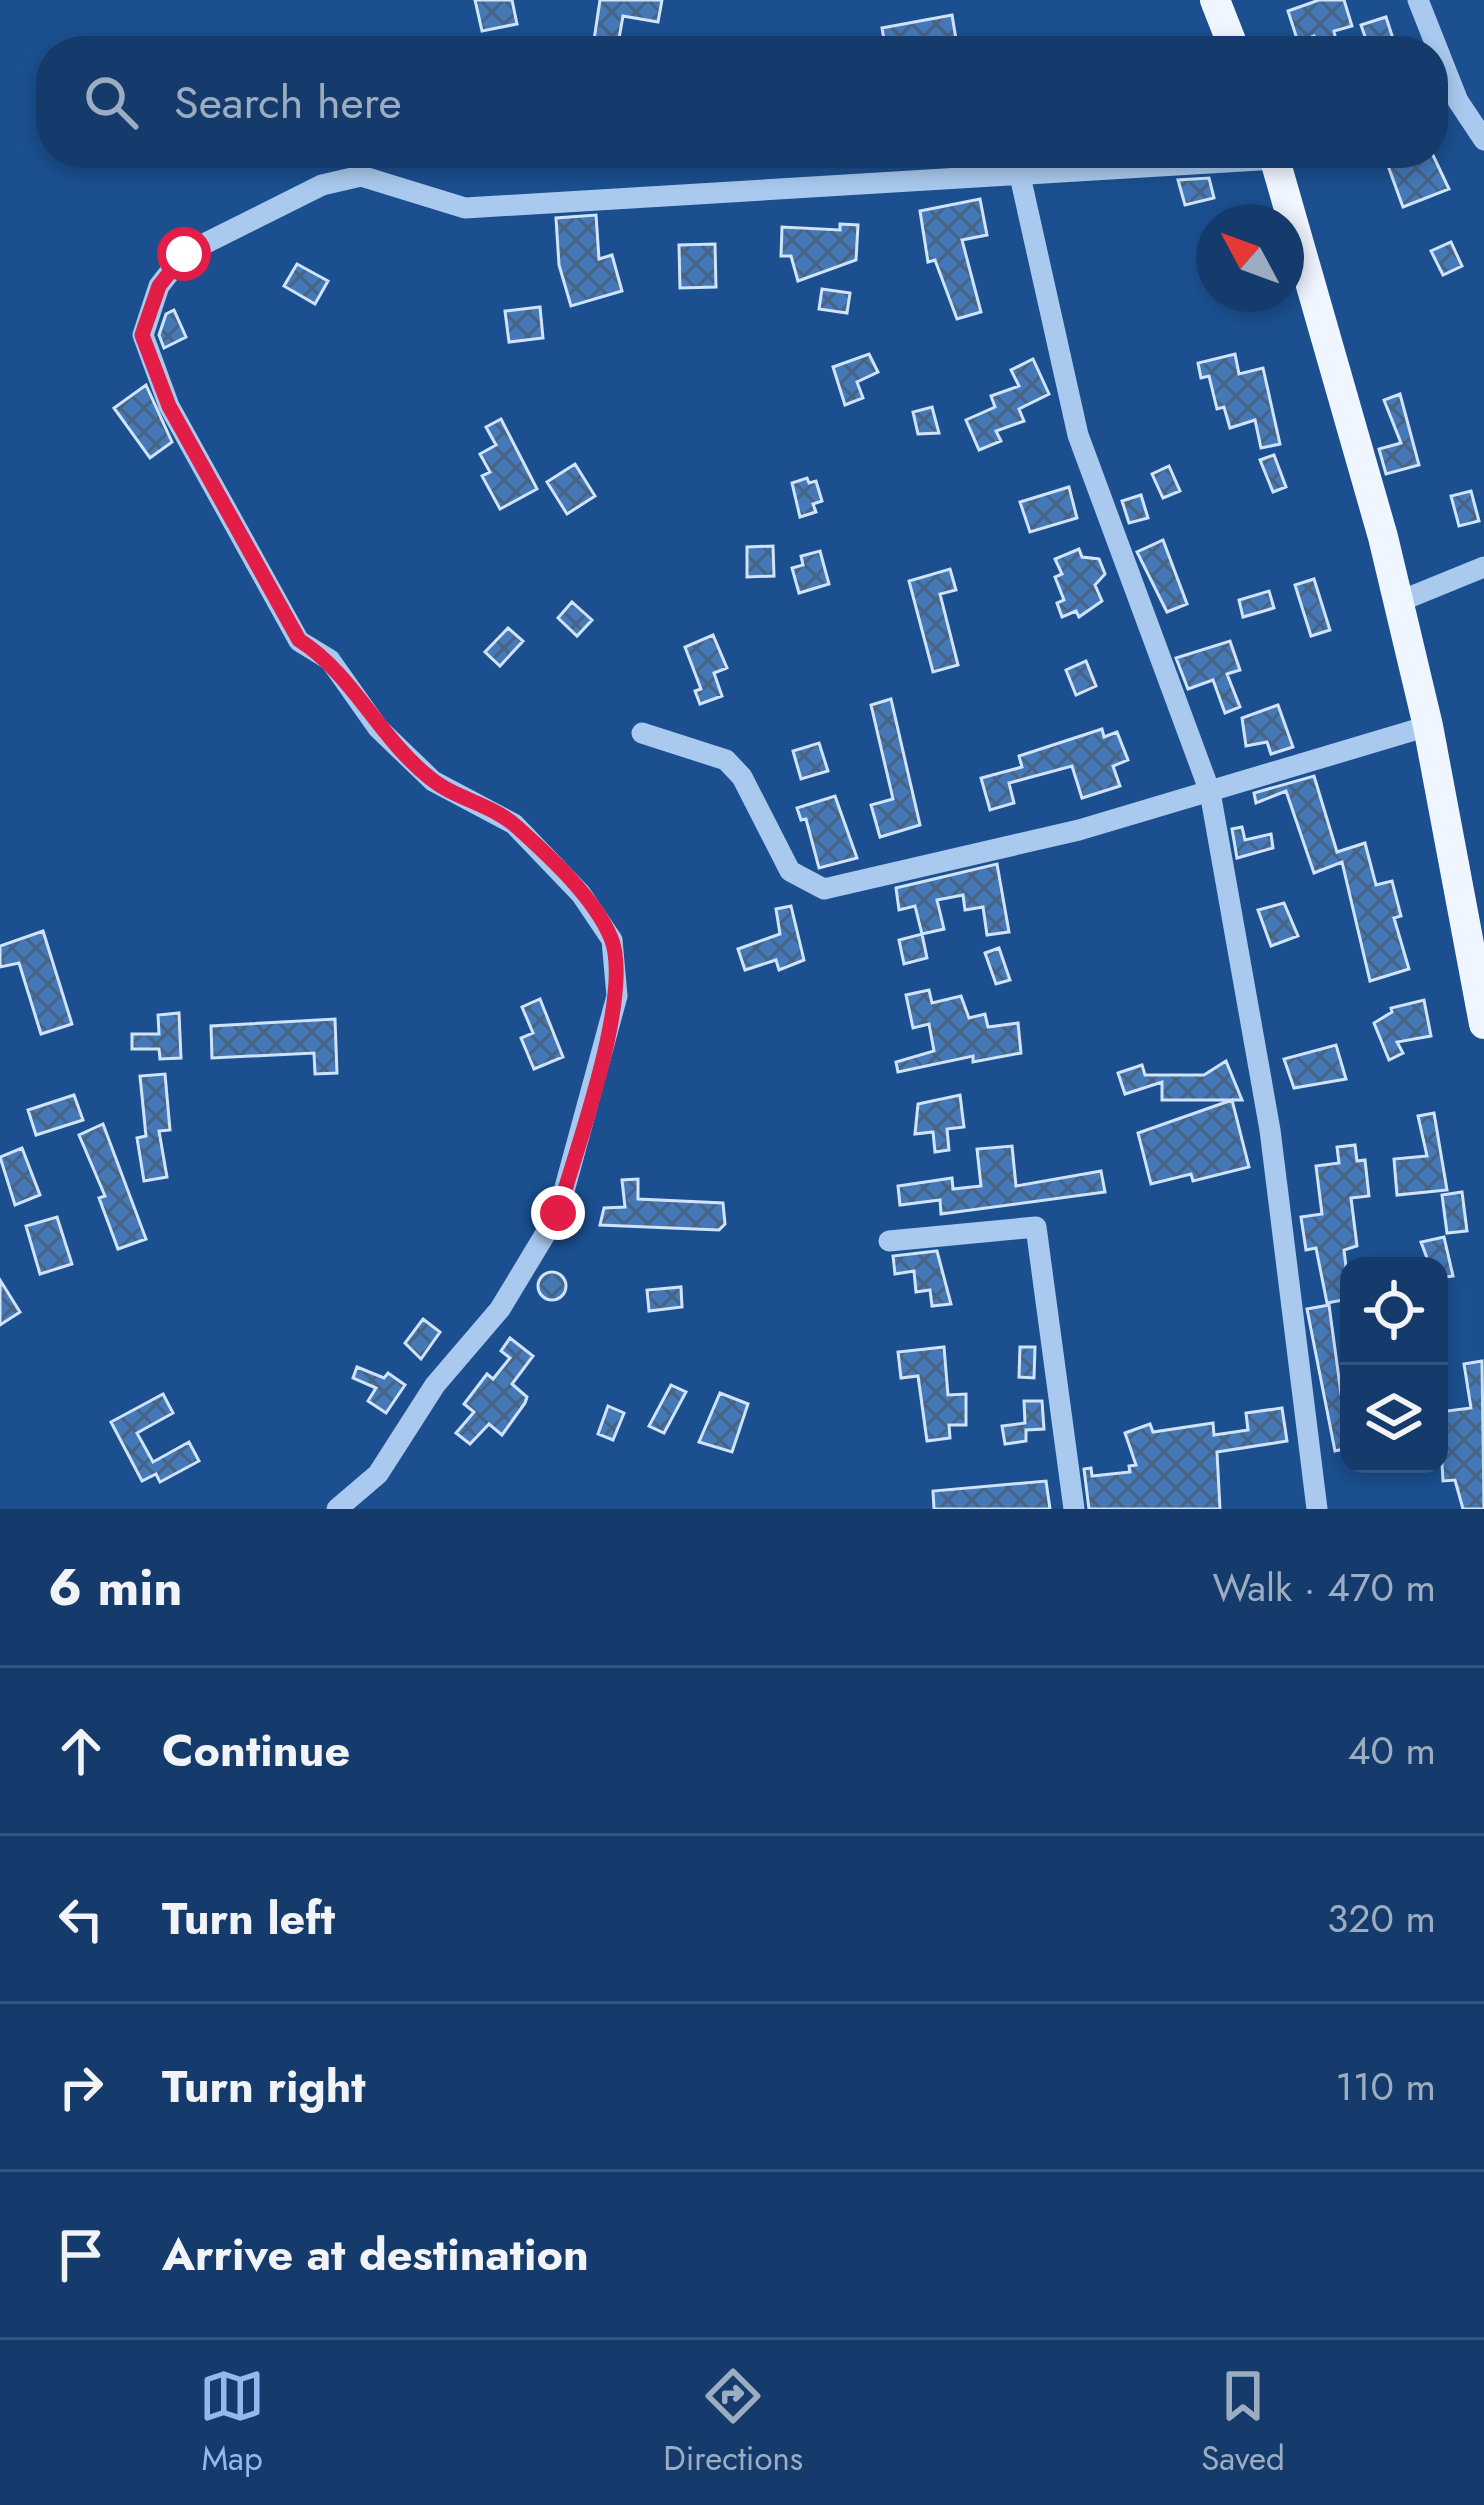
<!DOCTYPE html>
<meta charset="utf-8">
<style>
:root{--surface:#143b6b;--page:#214673;--text:#f1f3f6;--muted:#9dadc1;--line:#33557e;--accent:#90b9f0}
body{margin:0;font-family:Jost,sans-serif;background:var(--page);color:var(--text)}
.controls{position:absolute;right:36px;bottom:36px;display:grid;overflow:hidden;border-radius:24px;box-shadow:0 6px 18px #0003}
.controls button{width:108px;height:108px;display:grid;place-items:center;padding:0;border:0;border-bottom:3px solid var(--line);background:var(--surface);color:var(--text);font:60px sans-serif}
.compass{position:absolute;left:1196px;top:204px;width:108px;height:108px;border-radius:50%;background:var(--surface);box-shadow:0 6px 18px #0003;rotate:311deg}
.stop{position:absolute;width:36px;height:36px;margin:-27px;border:9px solid #e11d48;border-radius:50%;background:#fff}
.stop.end{background:#e11d48;border-color:#fff;box-shadow:0 3px 12px #0008}
.list{margin:0;padding:0;list-style:none}
h2{display:flex;justify-content:space-between;align-items:center;height:156px;margin:0;padding:0 48px;font-size:51px}
h2 small{font-size:39px;font-weight:400;color:var(--muted)}
.list li{display:grid;grid-template-columns:78px 1fr auto;gap:36px;align-items:center;box-sizing:border-box;height:168px;padding:0 48px;border-top:3px solid var(--line)}
.list b{display:block;font-size:45px;white-space:nowrap}
.list em{font-size:39px;font-style:normal;color:var(--muted)}
.icon{flex:none;width:66px;height:66px;fill:none;stroke:currentColor;stroke-width:2;stroke-linecap:round;stroke-linejoin:round}
.map{position:relative;flex:none;width:1484px;height:1509px;overflow:hidden}
.search{position:absolute;background:var(--surface);box-shadow:0 6px 18px #0003;left:36px;right:36px;top:36px;height:132px;display:flex;align-items:center;gap:30px;box-sizing:border-box;padding:0 42px;border-radius:48px;color:var(--muted);font-size:45px}
.sheet{height:828px;background:var(--surface)}
nav{display:flex;justify-content:space-around;align-items:center;box-sizing:border-box;height:168px;border-top:3px solid var(--line);background:var(--surface);font-size:33px;color:var(--muted)}
nav a{display:grid;justify-items:center;gap:6px}
nav .on{color:var(--accent)}
.map>svg:first-child{display:block}
.building{fill:url(#building-cross-hatch);stroke:#cfe3fa;stroke-width:3}
.lines{fill:none;stroke-linecap:round;stroke-linejoin:round}
.minor{stroke:#a9c9ee;stroke-width:21}
.major{stroke:#f0f6ff;stroke-width:30}
.route{stroke:#e11d48;stroke-width:15}
</style>
<div class="map">
<svg width="1484" height="1509" viewBox="0 0 1484 1509">
<defs>
<pattern id="building-cross-hatch" width="8" height="8" patternUnits="userSpaceOnUse" patternTransform="scale(3)"><rect width="8" height="8" fill="#4478b7"/><path d="M0 0l8 8M0 8l8-8" fill="none" stroke="#486282"/></pattern>
</defs>
<rect width="100%" height="100%" fill="#1b4f8f"/>
<!-- building -->
<path class="building" d="M475,0h37l5,24 -35,7z
M600,0h62l-4,22 -35,-6 -5,28 -24,-4z
M1319,0h25l8,26 -18,5 4,20h-21l-3,-15 -16,6 -10,-31z
M952,15l6,36h-72l-4,-23z
M1386,17l9,28 -25,6 -9,-26z
M1409,153h23l17,36 -46,18 -16,-44z
M1209,178l5,20 -29,7 -7,-25z
M980,199l7,36 -25,5 19,72 -24,7 -22,-59 -7,2 -8,-51z
M596,215l3,44 13,-4 10,36 -51,15 -12,-41 -3,-47z
M840,224l18,1 -2,35 -58,21 -7,-25h-10l1,-29 58,3z
M1451,242l11,24 -19,9 -12,-24z
M715,244l1,43 -36,1 -1,-43z
M297,264l31,17 -13,23 -31,-18z
M822,289l28,4 -3,20 -28,-4z
M540,307l3,31 -34,4 -4,-31z
M174,310l12,27 -22,11 -5,-13 7,-21z
M869,354l9,18 -21,10 6,16 -18,7 -12,-38z
M1235,354l4,20 24,-6 17,76 -19,4 -6,-28 -25,8 -6,-21 -7,2 -8,-33 -8,2 -3,-15z
M1033,359l16,35 -30,15 5,12 -28,10 5,10 -22,9 -13,-30 29,-13 -4,-11 28,-10 -8,-16z
M146,385l26,57 -22,16 -36,-50z
M1400,394l19,71 -33,9 -7,-25 22,-6 -17,-43z
M932,407l7,26 -21,1 -5,-22z
M501,419l36,70 -37,20 -18,-33 8,-4 -10,-18 16,-9 -10,-18z
M1274,455l12,32 -13,5 -13,-32z
M575,464l20,32 -28,18 -20,-32z
M1169,466l11,25 -17,7 -11,-24z
M807,478l2,5 7,-2 6,20 -9,3 3,8 -16,5 -8,-34z
M1069,487l8,31 -47,14 -10,-30z
M1471,491l8,30 -20,5 -8,-30z
M1141,495l7,23 -19,5 -7,-22z
M1163,540l24,64 -20,8 -30,-60z
M773,546l1,30 -27,1v-30z
M1079,549l3,8 17,2 6,15 -10,11 7,16 -23,16 -3,-6 -14,6 -5,-14 7,-3 -9,-23 7,-3 -7,-15z
M820,551l9,33 -30,9 -7,-25 11,-3 -2,-9z
M950,569l6,21 -16,4 18,71 -25,7 -24,-91z
M1314,579l16,51 -19,6 -16,-51z
M1269,591l5,17 -31,9 -4,-17z
M572,602l20,18 -15,16 -19,-18z
M508,628l15,13 -23,25 -15,-14z
M713,635l14,33 -13,5 8,23 -22,8 -5,-13 6,-2 -16,-42z
M1230,641l10,29 -13,4 13,33 -15,6 -12,-33 -25,9 -12,-31z
M1086,661l10,25 -20,9 -10,-25z
M891,699l29,126 -40,12 -9,-32 22,-6 -22,-94z
M1278,705l15,42 -22,7 -4,-12 -21,4 -4,-28z
M1102,729l2,8 13,-5 11,28 -15,6 7,20 -38,12 -10,-32 -63,17 5,20 -24,7 -9,-32 41,-11 -3,-11z
M819,743l9,28 -27,8 -8,-28z
M1314,776l23,76 28,-9 11,42 16,-4 9,35 -7,2 15,51 -39,12 -28,-119 -28,11 -28,-82 -30,12 -2,-10z
M835,796l22,62 -38,10 -13,-49 -5,1 -4,-12z
M1242,827l3,13 26,-6 2,14 -36,10 -5,-29z
M997,864l12,68 -22,3 -4,-28 -18,3 -2,-15 -26,5 7,29 -22,5 -7,-28 -16,4 -3,-22z
M1284,903l14,33 -27,10 -13,-36z
M791,906l13,54 -25,10 -3,-10 -31,10 -7,-21 42,-15 -4,-25z
M43,931l29,93 -31,10 -22,-71 -19,4v-21z
M922,934l5,24 -23,6 -5,-24z
M999,948l11,32 -14,4 -11,-31z
M929,990l3,13 29,-7 8,22 16,-4 3,13 30,-4 3,30 -48,9v-6l-75,16 -2,-10 38,-11 -5,-27 -16,4 -7,-33z
M540,999l23,58 -29,12 -13,-31 12,-5 -11,-26z
M1424,1000l7,36 -34,6 6,11 -14,7 -15,-37 18,-11 -1,-4z
M179,1013l2,45 -21,1 -1,-10h-27v-15h27l-1,-19z
M335,1019l2,54 -22,1 -1,-21 -102,5 -1,-32z
M1336,1045l10,34 -52,9 -10,-29z
M1226,1061l16,39h-80v-18l-37,12 -7,-21 24,-8 3,10h59z
M165,1074l5,56 -11,1 8,46 -23,4 -7,-43 9,-2 -6,-60z
M74,1095l9,25 -47,15 -8,-25z
M960,1095l4,32 -17,2 2,21 -14,2 -2,-20 -18,2 3,-30z
M1232,1100l17,67 -56,14 -2,-7 -40,10 -13,-51z
M1434,1113l13,77 -50,5 -3,-36 33,-3 -9,-40z
M103,1124l43,115 -28,10 -19,-51 6,-2 -26,-61z
M1355,1145l2,16 8,-1 4,36 -18,2 6,48 -13,4 5,42 -7,1 1,7 -16,3 -11,-55 -10,2 -5,-33 21,-3 -6,-48 23,-3 -2,-16z
M1012,1146l4,40 85,-15 4,21 -164,22 -1,-14 -40,5 -2,-19 54,-8 1,11 28,-3 -4,-37z
M22,1148l18,47 -25,10 -15,-48z
M638,1179v20l85,4 2,21 -6,6 -119,-5 4,-17 21,-1 -3,-27z
M1462,1192l5,39 -20,2 -5,-38z
M57,1217l15,47 -32,10 -14,-48z
M1444,1237l9,39 -14,2v-12h-9l-9,-24z
M937,1251l14,53 -19,2 -2,-16 -14,2 -2,-21 -19,3 -2,-18z
M538 1286a14 14 0 1 1 28 0a14 14 0 1 1-28 0Z
M0,1280l20,32 -20,13z
M681,1287l1,20 -33,4 -2,-21z
M1329,1305l16,118h4v25l-14,3 -28,-142z
M423,1319l17,13 -19,27 -16,-16z
M510,1338l23,18 -21,28 15,13 -2,6 -23,32 -13,-11 -19,20 -14,-11 18,-21 -10,-8 23,-30 6,5 17,-21 -9,-7z
M944,1347l4,48 18,-1v31h-17l1,13 -23,3 -9,-65 -17,2 -3,-26z
M1020,1347h15l-1,31 -15,-1z
M1482,1361l2,148h-21l-8,-29 -12,1 -4,-69 32,-4 -7,-44z
M357,1367l27,11 4,-5 17,12 -19,28 -18,-12 8,-13 -23,-10z
M671,1385l15,7 -22,41 -15,-7z
M720,1393l28,11 -16,48 -33,-10z
M163,1394l10,19 -36,20 16,29 36,-20 10,19 -39,21 -4,-8 -14,7 -31,-59z
M1024,1401h18l2,28 -18,1v11l-21,3 -3,-18 23,-3z
M608,1406l16,7 -11,27 -15,-6z
M1282,1408l5,33 -70,11 3,57h-131l-5,-40 7,-1 1,8 38,-4 -1,-6 7,-1 -11,-32 25,-9 3,8 60,-9 1,12 34,-5 -2,-17z
M1046,1481l4,28h-116l-1,-18z"/>
<g class="lines">
<!-- minor -->
<path class="minor" d="M1418,0l40,101 26,39
M1020,176l58,259 132,357 60,338 47,379
M1398,602l86,-35
M642,733l84,27 16,17 48,94 34,18 255,-59 349,-104
M889,1241l147,-14 38,282
M337,1509l41,-35 57,-89 65,-76 58,-96 59,-217 -5,-56 -31,-46 -67,-70 -81,-43 -55,-53 -48,-68 -31,-19 -130,-235 -26,-71 16,-49 25,-32 138,-69 39,-9 104,32 810,-49"/>
<!-- major -->
<path class="major" d="M1215,0l20,51
M1273,153l110,384 45,189 56,298"/>
</g>
<g class="lines">
<!-- route -->
<path class="route" d="M184,254l-25,32 -17,49 27,71 130,234c54,34 80,98 131,138 25,21 62,26 87,49 32,29 77,70 94,111 23,56 -36,214 -53,275"/>
</g>
</svg>
<div class="controls">
<button><svg class="icon" aria-label="locate" viewBox="0 0 24 24"><circle cx="12" cy="12" r="6"/><path d="M12 2v4M12 18v4M2 12h4M18 12h4"/></svg></button>
<button><svg class="icon" aria-label="layers" viewBox="0 0 24 24"><path d="M12 4l9 5-9 5-9-5zM3 14l9 5 9-5"/></svg></button>
</div>
<svg class="compass" viewBox="-18 -18 36 36"><path d="M0-13l5 13h-10z" fill="#e53935"/><path d="M0 13l5-13h-10z" fill="#9dadc1"/></svg>
<div class="stop" style="left:184px;top:254px"></div>
<div class="stop end" style="left:558px;top:1213px"></div>
<div class="search"><svg class="icon" aria-label="search" viewBox="0 0 24 24"><circle cx="10" cy="10" r="6"/><path d="M15 15l6 6"/></svg>Search here</div>
</div>
<section class="sheet">
<h2>6 min<small>Walk · 470 m</small></h2>
<ul class="list">
<li><svg class="icon" aria-label="ahead" viewBox="0 0 24 24"><path d="M12 20V5M6 11l6-6 6 6"/></svg><div><b>Continue</b></div><em>40 m</em></li>
<li><svg class="icon" aria-label="left" viewBox="0 0 24 24"><path d="M17 20v-9H6M10 6l-5 5 5 5"/></svg><div><b>Turn left</b></div><em>320 m</em></li>
<li><svg class="icon" aria-label="right" viewBox="0 0 24 24"><path d="M7 20v-9h11M14 6l5 5-5 5"/></svg><div><b>Turn right</b></div><em>110 m</em></li>
<li><svg class="icon" aria-label="arrive" viewBox="0 0 24 24"><path d="M6 21V4h12l-3 4 3 4H6"/></svg><div><b>Arrive at destination</b></div></li>
</ul>
</section>
<nav>
<a class="on"><svg class="icon" aria-label="map" viewBox="0 0 24 24"><path d="M3 6l6-2 6 2 6-2v14l-6 2-6-2-6 2zM9 4v14M15 6v14"/></svg>Map</a>
<a><svg class="icon" aria-label="directions" viewBox="0 0 24 24"><path d="M12 3l9 9-9 9-9-9zM9 14v-3h6M13 9l2 2-2 2"/></svg>Directions</a>
<a><svg class="icon" aria-label="saved" viewBox="0 0 24 24"><path d="M7 4h10v16l-5-4-5 4z"/></svg>Saved</a>
</nav>
